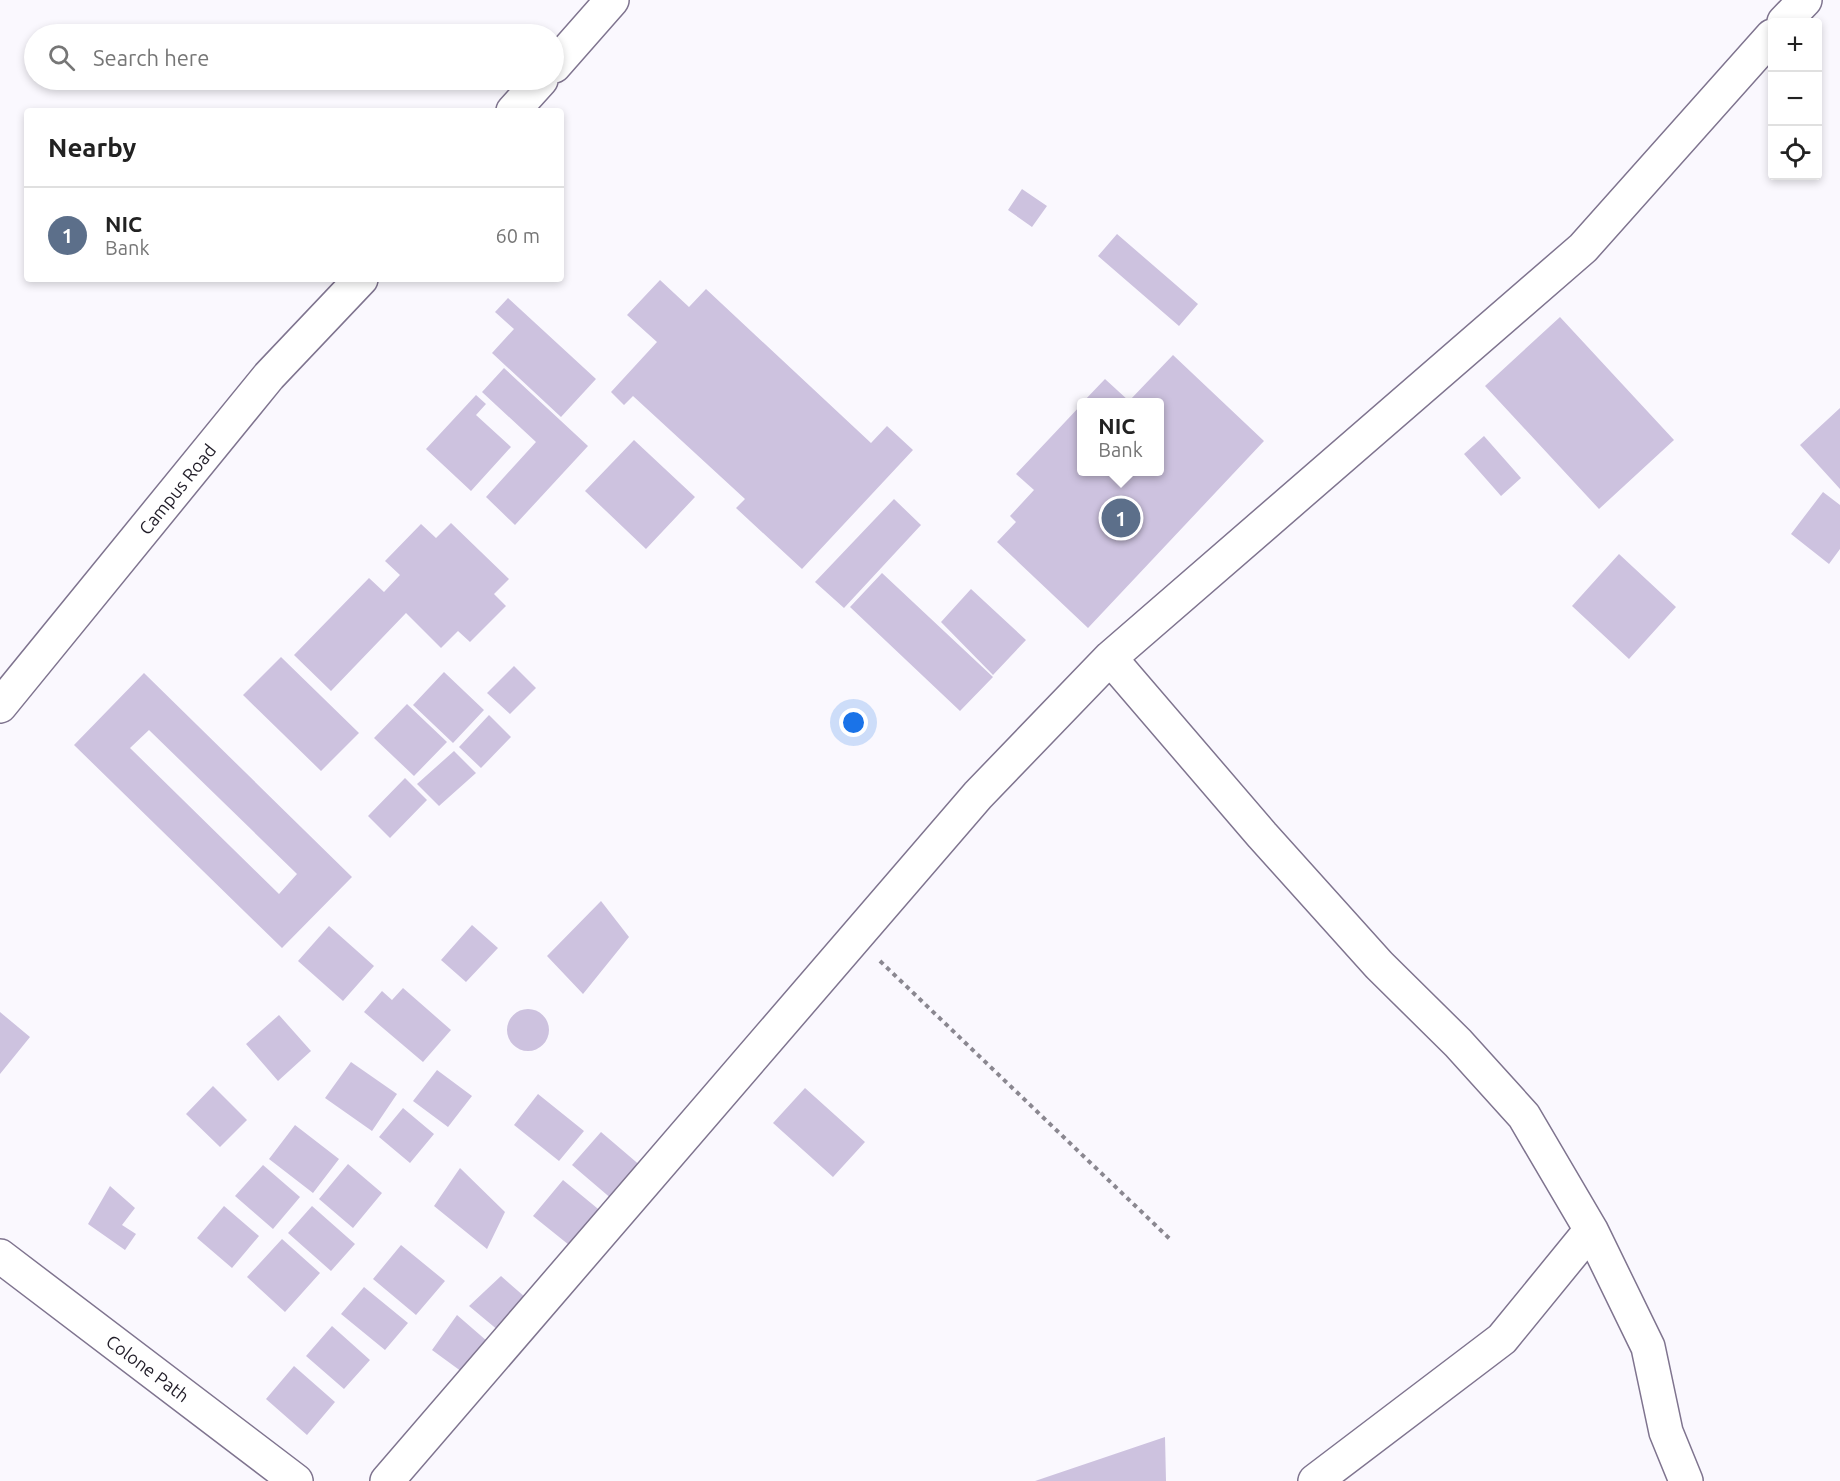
<!DOCTYPE html>
<meta charset="utf-8">
<style>
:root{--surface:#fff;--page:#f6f6f6;--text:#222;--muted:#767676;--line:#e0e0e0;--accent:#db2777}
body{margin:0;font-family:Ubuntu,sans-serif;background:var(--page);color:var(--text)}
.controls{position:absolute;right:18px;top:18px;display:grid;overflow:hidden;border-radius:6px;box-shadow:0 3px 9px #0003}
.controls button{width:54px;height:54px;display:grid;place-items:center;padding:0;border:0;border-bottom:2px solid var(--line);background:var(--surface);color:var(--text);font:30px sans-serif}
.you{position:absolute;left:854px;top:723px;width:21px;height:21px;margin:-15px;border:4px solid #fff;border-radius:50%;background:#1a73e8;box-shadow:0 0 0 9px #1a73e833}
.badge{display:grid;place-items:center;width:39px;height:39px;border-radius:50%;background:var(--accent);color:#fff;font-size:20px;font-weight:700}
.pin{position:absolute;translate:-50% -50%;border:3px solid #fff;box-shadow:0 2px 6px #0006}
.popup{position:absolute;left:1077px;top:398px;width:87px;height:78px;box-sizing:border-box;display:grid;place-content:center;border-radius:6px;background:var(--surface);filter:drop-shadow(0 2px 4px #0005);font-size:20px;white-space:nowrap;color:var(--muted)}
.popup b{font-size:22px;color:var(--text)}
.popup::after{content:'';position:absolute;left:50%;top:100%;margin-left:-12px;border:12px solid transparent;border-top-color:var(--surface)}
.list{margin:0;padding:0;list-style:none}
h2{display:flex;justify-content:space-between;align-items:center;height:78px;margin:0;padding:0 24px;font-size:26px}
h2 small{font-size:20px;font-weight:400;color:var(--muted)}
.list li{display:grid;grid-template-columns:39px 1fr auto;gap:18px;align-items:center;box-sizing:border-box;height:96px;padding:0 24px;border-top:2px solid var(--line)}
.list b{display:block;font-size:22px;white-space:nowrap}
.list p{margin:0;font-size:20px;white-space:nowrap;color:var(--muted)}
.list em{font-size:20px;font-style:normal;color:var(--muted)}
.icon{flex:none;width:33px;height:33px;fill:none;stroke:currentColor;stroke-width:2;stroke-linecap:round;stroke-linejoin:round}
.map{position:relative;flex:none;width:1840px;height:1481px;overflow:hidden}
.search{position:absolute;background:var(--surface);box-shadow:0 3px 9px #0003;left:24px;top:24px;width:540px;height:66px;display:flex;align-items:center;gap:15px;box-sizing:border-box;padding:0 21px;border-radius:33px;color:var(--muted);font-size:22px}
.panel{position:absolute;background:var(--surface);box-shadow:0 3px 9px #0003;left:24px;top:108px;width:540px;height:174px;border-radius:6px}
.map>svg:first-child{display:block}
.building{fill:#cdc2df;fill-rule:evenodd}
.lines{fill:none;stroke-linecap:round;stroke-linejoin:round}
.street-casing{stroke:#7f748f;stroke-width:36}
.path{stroke:#8a8790;stroke-width:4;stroke-dasharray:4.5 4.5;stroke-linecap:butt}
.street{stroke:#fff;stroke-width:33}
.labels{text-anchor:middle;dominant-baseline:central;stroke-width:4.5;stroke-linejoin:round;paint-order:stroke}
.street-label{font-size:18px;fill:#211d28;stroke:#fff}
</style>
<div class="map">
<svg width="1840" height="1481" viewBox="0 0 1840 1481">
<rect width="100%" height="100%" fill="#faf8fe"/>
<!-- building -->
<path class="building" d="M1022,189l25,17 -15,21 -24,-17z
M1117,234l81,70 -19,22 -81,-70z
M660,280l29,27 17,-18 165,154 16,-17 26,24 -111,119 -66,-61 9,-9 -112,-103 -9,9 -13,-13 46,-50 -30,-27z
M508,298l88,81 -35,38 -69,-64 22,-24 -19,-17z
M1560,317l114,123 -75,69 -114,-123z
M1173,355l91,86 -176,187 -91,-86 19,-20 -6,-6 24,-26 -18,-16 66,-70v68h78v-70h-77l22,-23 24,22z
M504,368l84,78 -73,79 -29,-28 50,-55 -54,-50z
M476,395l10,9 -10,11 35,32 -40,44 -45,-42z
M1840,408v81l-40,-44z
M1484,436l37,42 -20,18 -37,-42z
M634,440l61,57 -49,52 -61,-58z
M1823,492l17,13v44l-11,15 -38,-30z
M894,499l27,26 -77,83 -29,-26z
M451,523l58,56 -15,15 12,12 -36,36 -12,-11 -17,17 -35,-35 -75,78 -37,-36 75,-77 15,14 16,-17 -15,-14 36,-37 15,14z
M1619,554l57,53 -47,52 -57,-53z
M882,573l111,104 -33,34 -110,-104z
M971,589l55,51 -33,35 -52,-53z
M281,657l78,76 -38,38 -78,-76z
M514,666l22,22 -26,26 -23,-21z
M444,672l40,38 -31,33 -40,-38z
M144,673l208,204 -70,71 -208,-203zM149,730l148,144 -18,20 -149,-146z
M407,704l40,38 -33,34 -40,-38z
M489,715l22,22 -30,31 -22,-21z
M454,751l22,22 -37,33 -22,-22z
M405,778l22,22 -37,38 -22,-22z
M601,901l28,36 -46,57 -36,-38z
M472,925l26,23 -32,34 -25,-22z
M329,926l45,40 -31,35 -45,-40z
M403,988l48,42 -28,32 -59,-50 18,-21 10,9z
M507 1030a21 21 0 1 1 42 0a21 21 0 1 1-42 0Z
M0,1012l30,25 -30,37z
M279,1015l32,36 -33,30 -32,-37z
M351,1062l46,32 -25,37 -47,-33z
M437,1070l35,26 -24,31 -35,-26z
M213,1086l34,34 -27,27 -34,-33z
M805,1088l60,54 -32,35 -60,-54z
M538,1094l46,37 -25,30 -45,-36z
M403,1108l31,26 -24,29 -31,-26z
M295,1125l44,34 -26,34 -44,-34z
M601,1132l41,35 -29,33 -41,-35z
M348,1164l34,29 -29,35 -34,-29z
M263,1165l37,32 -27,32 -38,-33z
M460,1168l45,44 -18,37 -53,-43z
M563,1180l40,33 -29,36 -41,-33z
M110,1186l25,22 -13,17 14,9 -11,16 -37,-26z
M224,1206l35,30 -27,32 -35,-30z
M312,1206l43,38 -24,27 -43,-38z
M282,1239l38,34 -35,39 -38,-35z
M401,1245l44,36 -29,34 -43,-36z
M501,1276l32,28 -28,32 -36,-30z
M364,1287l44,36 -23,27 -44,-36z
M457,1315l38,33 -26,29 -37,-27z
M332,1326l38,34 -26,29 -38,-33z
M294,1366l41,36 -28,33 -41,-36z
M1165,1437l1,44h-131z"/>
<g class="lines">
<defs>
<path id="street" d="M1784,22l21,-22
M554,66l58,-66
M513,111l28,-31
M1110,658l152,177 117,130 79,78 66,73 67,114 57,117 18,85 20,49
M0,706l269,-330 92,-97
M0,1256l296,225
M387,1481l591,-686 132,-137 473,-410 189,-212
M1315,1481l187,-142 89,-109"/>
</defs>
<!-- street casing -->
<use href="#street" class="street-casing"/>
<!-- path -->
<path class="path" d="M880,961l292,280"/>
<!-- street -->
<use href="#street" class="street"/>
</g>
<g class="labels">
<!-- street labels -->
<g class="street-label">
<text transform="translate(177 489) rotate(-51)">Campus Road</text>
<text transform="translate(148 1368) rotate(37)">Colone Path</text>
</g>
</g>
</svg>
<div class="controls">
<button>+</button>
<button>−</button>
<button><svg class="icon" aria-label="locate" viewBox="0 0 24 24"><circle cx="12" cy="12" r="6"/><path d="M12 2v4M12 18v4M2 12h4M18 12h4"/></svg></button>
</div>
<div class="you"></div>
<div class="pin badge" style="left:1121px;top:518px;background:#5c6f8a">1</div>
<div class="popup"><b>NIC</b>Bank</div>
<div class="search"><svg class="icon" aria-label="search" viewBox="0 0 24 24"><circle cx="10" cy="10" r="6"/><path d="M15 15l6 6"/></svg>Search here</div>
<section class="panel">
<h2>Nearby<small></small></h2>
<ul class="list">
<li><span class="badge" style="background:#5c6f8a">1</span><div><b>NIC</b><p>Bank</p></div><em>60 m</em></li>
</ul>
</section>
</div>
